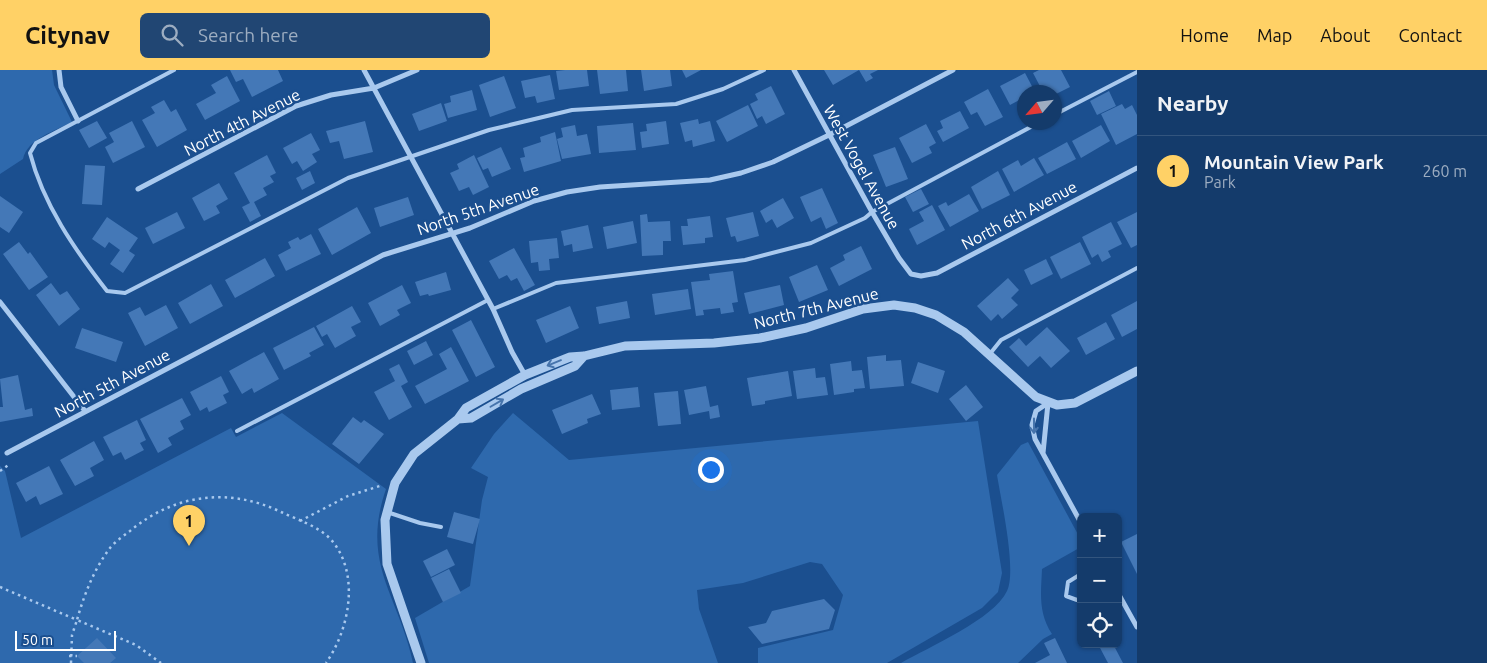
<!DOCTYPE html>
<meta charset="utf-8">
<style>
:root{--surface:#143b6b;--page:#214673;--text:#f1f3f6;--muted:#9dadc1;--line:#33557e;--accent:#ffd166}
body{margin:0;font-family:Ubuntu,sans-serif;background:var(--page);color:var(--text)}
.controls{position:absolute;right:15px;bottom:15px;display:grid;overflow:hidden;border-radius:8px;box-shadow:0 1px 4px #0004}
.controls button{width:45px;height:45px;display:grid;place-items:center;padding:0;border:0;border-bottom:1px solid var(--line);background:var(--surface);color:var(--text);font:25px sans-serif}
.compass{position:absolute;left:1017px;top:15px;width:45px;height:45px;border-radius:50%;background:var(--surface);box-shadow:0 1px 4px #0004;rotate:242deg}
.scale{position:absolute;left:15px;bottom:12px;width:101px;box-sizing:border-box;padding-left:5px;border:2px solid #fff;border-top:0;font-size:14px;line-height:18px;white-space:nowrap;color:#fff;-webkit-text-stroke:4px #1b4f8f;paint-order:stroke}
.you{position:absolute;left:710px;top:399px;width:18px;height:18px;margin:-12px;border:4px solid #fff;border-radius:50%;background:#1a73e8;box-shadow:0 0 0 8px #1a73e833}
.badge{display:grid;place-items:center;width:32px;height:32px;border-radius:50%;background:var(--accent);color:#111;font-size:16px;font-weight:700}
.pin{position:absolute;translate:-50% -41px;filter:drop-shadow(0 1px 2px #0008)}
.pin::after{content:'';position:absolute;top:26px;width:18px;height:15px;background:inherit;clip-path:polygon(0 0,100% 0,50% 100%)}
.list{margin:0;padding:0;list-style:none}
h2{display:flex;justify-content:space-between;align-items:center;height:65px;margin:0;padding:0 20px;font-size:21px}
h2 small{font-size:16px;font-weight:400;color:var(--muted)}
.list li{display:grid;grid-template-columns:32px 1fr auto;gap:15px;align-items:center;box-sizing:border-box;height:70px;padding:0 20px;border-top:1px solid var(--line)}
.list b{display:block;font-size:19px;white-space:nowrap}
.list p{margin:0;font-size:16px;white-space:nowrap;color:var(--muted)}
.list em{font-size:16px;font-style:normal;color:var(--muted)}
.icon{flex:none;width:28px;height:28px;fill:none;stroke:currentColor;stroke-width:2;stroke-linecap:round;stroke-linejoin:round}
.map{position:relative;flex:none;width:1137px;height:593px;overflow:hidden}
header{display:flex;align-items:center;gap:30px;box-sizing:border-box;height:70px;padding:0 25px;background:var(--accent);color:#111}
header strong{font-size:24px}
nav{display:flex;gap:28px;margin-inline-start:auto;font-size:18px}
.search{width:350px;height:45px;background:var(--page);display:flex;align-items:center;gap:12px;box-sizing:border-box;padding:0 18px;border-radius:8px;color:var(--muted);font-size:19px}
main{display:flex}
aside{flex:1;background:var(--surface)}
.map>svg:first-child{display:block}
.green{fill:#2e69ad}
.building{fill:#4478b7}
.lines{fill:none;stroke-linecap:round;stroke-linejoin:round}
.path{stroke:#a9c9ee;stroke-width:2.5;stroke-dasharray:2.5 4;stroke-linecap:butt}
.service{stroke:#a9c9ee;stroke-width:4}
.minor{stroke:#a9c9ee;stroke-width:5}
.tertiary{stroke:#a9c9ee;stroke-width:9}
.oneway{stroke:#4674ac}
.labels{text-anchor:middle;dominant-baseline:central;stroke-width:5;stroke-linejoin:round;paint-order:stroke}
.street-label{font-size:16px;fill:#fff;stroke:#1b4f8f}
</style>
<header>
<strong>Citynav</strong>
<div class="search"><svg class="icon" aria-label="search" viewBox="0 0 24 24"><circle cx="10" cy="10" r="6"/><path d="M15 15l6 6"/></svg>Search here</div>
<nav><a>Home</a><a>Map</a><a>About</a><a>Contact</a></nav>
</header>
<main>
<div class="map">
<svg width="1137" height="593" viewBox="0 0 1137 593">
<rect width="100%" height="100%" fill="#1b4f8f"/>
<!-- green -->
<path class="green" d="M0,0h52l2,15 18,37c-17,9 -45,17 -49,37l-23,15z
M282,343l104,76c-26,75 13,107 27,174h-413v-197l5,5 16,67 210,-110 5,9z
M513,343l56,47 409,-39 24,152 -4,19 -16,16 -95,55h-129v-15l75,-18 10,-35 -21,-31 -12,-2 -67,21 -46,7 2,19 19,54h-289l-14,-45 55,-32 12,-86 6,-23 -17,-9 23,-34z
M1028,372l53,98v7l-39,22c-1,25 -4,43 10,65l-9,5 -25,24h-117c28,-16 93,-44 106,-72 10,-21 -6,-91 -10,-116l24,-30z"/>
<!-- building -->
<path class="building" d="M230,0h48l5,11 -31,16 -9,-18 -7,3z
M565,0h22l2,16 -30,4 -3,-19z
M597,0h29l2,21 -28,3z
M641,0h29l2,16 -28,5z
M682,0h19l-15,8z
M824,0h35l-26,15z
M859,0h19l-8,4 3,4 -7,4z
M1039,0h22l9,17 -16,8v-3h-11l-10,-19z
M1025,3l10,19h-11l-1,12 -2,-5 -11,6 -10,-19z
M550,5l5,24 -18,4 -2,-7 -10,2 -4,-17z
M227,6l13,25 -35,19 -9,-16 20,-11 -5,-8z
M504,6l12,32 -26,9 -11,-32z
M771,16l14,28 -19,10 -4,-8 -5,3 -7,-15 8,-4 -3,-6z
M988,19l15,28 -18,9 -8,-14 -6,3 -7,-13z
M472,20l5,20 -29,8 -4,-14 7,-2 -1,-6z
M1109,21l7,15 -19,9 -7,-14z
M164,30l7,12 5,-3 11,21 -30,17 -15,-27 13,-7 -4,-6z
M441,33l6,18 -28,10 -7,-17z
M1122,34l3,5 7,-4 5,10v19l-21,11 -15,-31z
M748,35l10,21 -31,16 -11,-21z
M960,41l9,17 -26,14 -6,-11 6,-3 -3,-7z
M698,49l1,5 11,-3 5,20 -22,6 -1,-7 -7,2 -5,-19z
M97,51l10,17 -18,10 -10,-18z
M132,51l13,26 -32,16 -8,-16 9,-5 -5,-9z
M365,51l8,31 -29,7 -5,-18 -9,2 -4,-12z
M666,51l3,23 -27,4 -2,-16 7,-1 -1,-7z
M633,53l3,27 -37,3 -2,-27z
M926,54l10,19 -7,4 3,6 -20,10 -13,-25z
M575,55l2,11 10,-2 4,20 -29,5 -5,-20 6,-2 -2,-9z
M1101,55l9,16 -29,17 -9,-17z
M555,62l6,29 -37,11 -4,-14 5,-1 -2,-9 18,-6 -1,-5z
M311,63l9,17 -8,4 5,8 -14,9 -6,-10 -5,3 -9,-16z
M1067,72l9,17 -29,15 -9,-16z
M501,77l10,22 -19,8 -4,-9 -5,2 -6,-12z
M895,77l13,32 -22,8 -13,-32z
M267,85l9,18 -6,3 4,6 -11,6 4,7 -13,7 7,14 -11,6 -8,-15 8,-4 -16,-30z
M474,85l15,32 -16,8 -4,-8 -10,4 -9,-18 9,-4 -2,-5z
M1034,88l10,17 -30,17 -12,-23 16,-9 3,6z
M85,95l20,1 -3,39 -20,-1z
M310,101l5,12 -13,7 -6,-12z
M998,101l12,24 -28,14 -11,-22z
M219,113l9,16 -12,7 4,7 -16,8 -12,-23z
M822,118l16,35 -12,6 -5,-12 -10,5 -11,-25z
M921,119l8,15 -16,8 -8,-15z
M969,124l10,17 -29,16 -12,-21 8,-4 2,4z
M0,126l23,16 -14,21 -9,-6z
M408,127l6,18 -34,12 -6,-19z
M783,128l11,20 -17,10 -5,-9 -6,4 -6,-12z
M932,135l13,25 -28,15 -8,-16 15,-8 -5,-9z
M357,137l14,26 -39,22 -14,-26z
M177,142l8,16 -32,16 -8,-16z
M753,142l6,24 -22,6 -2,-6 -4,1 -5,-19z
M1137,142v33l-6,3 -14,-26z
M647,144l1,8 22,-1 1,20h-8v14l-21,1 -2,-41z
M710,146l3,21 -8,1v5l-22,2 -2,-19h7l-1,-7z
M107,147l31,21 -9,13 6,4 -12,18 -13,-9 10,-14 -11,-8 -4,6 -13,-9z
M633,151l4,22 -30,6 -4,-22z
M1111,152l11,22 -14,7 3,6 -9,5 -4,-8 -6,4 -10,-21z
M588,155l5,23 -20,4 -1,-8 -8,2 -3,-15z
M311,164l10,20 -35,17 -8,-16 13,-7 -3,-6 10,-5 2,3z
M557,168l2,20 -10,1 1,11 -11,1 -1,-9 -7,1 -2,-22z
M19,172l9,12 2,-2 18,25 -19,13 -26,-36z
M1080,172l11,22 -30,15 -11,-22z
M861,176l11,23 -33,17 -9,-18 15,-8 -2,-5z
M514,178l21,37 -11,6 -7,-13 -6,3 -4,-6 -8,4 -10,-18z
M265,188l10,18 -40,22 -10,-18z
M1046,189l7,15 -22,11 -7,-15z
M817,195l11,25 -29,12 -10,-25z
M733,201l5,31 -6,1 2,9 -13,2 -1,-6 -17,2 1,5 -8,1 -5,-34 19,-2 -1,-6z
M446,202l5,18 -22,6 -1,-2 -8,2 -5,-14z
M1008,208l11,12 -8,8 7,7 -16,14 -4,-5 -7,7 -14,-15z
M51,213l9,12 7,-4 13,18 -21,17 -23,-31z
M211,214l12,22 -33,18 -12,-21z
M402,215l9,18 -14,7 3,5 -20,11 -12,-23z
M780,215l4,20 -35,9 -5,-21z
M688,219l3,20 -36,6 -3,-21z
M627,231l3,17 -31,6 -3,-17z
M1137,231v28l-15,8 -11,-22z
M166,235l12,23 -33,18 -17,-33 12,-6 5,9z
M352,236l9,16 -10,5 5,9 -21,12 -8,-14 -5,3 -6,-11z
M570,236l9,22 -33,15 -10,-23z
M471,250l24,47 -19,10 -24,-47z
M1106,252l9,17 -29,16 -9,-17z
M314,257l10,18 -15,8 2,3 -27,14 -11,-22z
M1047,257l23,24 -19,17 -11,-12 -12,11 -19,-20 10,-9 7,8z
M82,258l41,14 -7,20 -41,-14z
M426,271l7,14 -19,10 -7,-14z
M451,277l18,34 -44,23 -10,-18 32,-17 -8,-15z
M264,282l15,27 -25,14 -2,-5 -10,6 -13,-23z
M886,285v6l15,-1 3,26 -34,3 -3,-32z
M851,291l1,10 10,-1 3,18 -11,1v3l-20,3 -4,-31z
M918,292l27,9 -7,22 -27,-10z
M399,294l9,18 -7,4 11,21 -23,13 -15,-28 21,-11 -6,-12z
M815,298l1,10 9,-1 3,18 -31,4 -4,-28z
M788,301l4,25 -27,5v3l-13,2 -5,-28z
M18,305l7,35 7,-2 1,8 -33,6v-15h3l-3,-28z
M221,306l8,16 -6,3 4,8 -18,9 -2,-5 -7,4 -10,-19z
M966,315l17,22 -17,14 -17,-22z
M706,316l4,21 8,-2 2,12 -10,2 -1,-8 -20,4 -5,-25z
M638,317l2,20 -28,3 -2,-20z
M678,321l3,33 -23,2 -4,-33z
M592,324l9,20 -14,5 1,4 -26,11 -10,-24z
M182,328l9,17 -11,6 4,8 -16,9 4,7 -14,8 -18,-34z
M353,347l8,6 3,-3 20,14 -25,30 -27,-20z
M137,350l9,20 -6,3 4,7 -19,10 -4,-8 -8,4 -10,-19z
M94,371l10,19 -14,8 4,8 -19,10 -15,-26z
M49,396l14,28 -23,11 -4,-9 -10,6 -10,-19z
M454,442l26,7 -7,25 -26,-7z
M1137,464v40l-16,-32z
M447,479l8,16 -24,12 -8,-16z
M449,499l12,24 -18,9 -12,-24z
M824,529l11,11 -6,19 -67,15 -14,-17 18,-4 6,-12z
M97,568l19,20 -6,5h-26l-7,-7z
M1055,568l12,25h-32l15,-8 -6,-12z
M1103,574h10l10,19h-15l-9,-17z"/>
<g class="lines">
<!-- path -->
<path class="path" d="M0,401l10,-7
M300,451l48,-25 35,-11
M0,517l77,33c7,-25 17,-51 33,-72 5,-6 13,-12 20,-17 44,-37 99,-44 151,-19 17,8 40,15 52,30 27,34 16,88 -7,121
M69,586h8
M71,593l1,-28 5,-15 59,25 25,18"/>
<!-- service -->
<path class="service" d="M174,0l-138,73 -6,10c13,51 45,97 77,138l18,2 223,-115 141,-48 83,-20 104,-6 47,-15 41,-19
M1054,45l83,-43
M493,239l63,-26 189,-23 66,-17 54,-25 7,-6 168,-90
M989,285l12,-15 136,-72
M237,361l251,-131
M387,442l33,11 21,4
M1081,504l-13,8 -2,14 11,4 4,-2"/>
<!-- minor -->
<path class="minor" d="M59,0l2,17 17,34
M364,0l129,239 19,43 13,23
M794,0l78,142 27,46 12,16 10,2 16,-3 200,-105
M138,119l158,-83 35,-11 43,-7 43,-18
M0,232l85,109
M1048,333l-12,8 -4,14 3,14 46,84
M7,383l376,-198 87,-27 64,-27 33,-9 33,-5 110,-7 31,-7 32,-11 56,-27 124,-65
M1043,383l5,-50
M1118,523l19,34"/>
<!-- tertiary -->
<path class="tertiary" d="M458,349l13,-1 50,-29 54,-23 9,-10
M421,593l-34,-99 -2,-44 10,-37 19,-29 44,-35 8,-11 59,-33 45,-18 14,-1 41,-10 89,-3 46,-5 46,-10 57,-19 31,-4 21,3 21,7 28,17 72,65 21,8 18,-2 62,-32"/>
</g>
<!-- one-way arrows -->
<defs><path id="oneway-shaft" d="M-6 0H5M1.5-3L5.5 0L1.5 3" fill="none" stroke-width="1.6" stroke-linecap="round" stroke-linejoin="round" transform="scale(1.25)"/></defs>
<g class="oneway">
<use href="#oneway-shaft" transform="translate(554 293) rotate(158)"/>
<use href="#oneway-shaft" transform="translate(497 333) rotate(-30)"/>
<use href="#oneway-shaft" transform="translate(1034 356) rotate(90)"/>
</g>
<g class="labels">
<!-- street labels -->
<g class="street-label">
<text transform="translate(242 52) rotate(-27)">North 4th Avenue</text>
<text transform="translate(862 97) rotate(61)">West Vogel Avenue</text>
<text transform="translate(478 139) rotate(-19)">North 5th Avenue</text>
<text transform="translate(1019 145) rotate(-28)">North 6th Avenue</text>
<text transform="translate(816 238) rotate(-14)">North 7th Avenue</text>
<text transform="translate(112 313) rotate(-28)">North 5th Avenue</text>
</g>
</g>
</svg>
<div class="controls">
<button>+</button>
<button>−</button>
<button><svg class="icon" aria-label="locate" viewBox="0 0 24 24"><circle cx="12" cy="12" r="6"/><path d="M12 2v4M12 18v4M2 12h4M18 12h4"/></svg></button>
</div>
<svg class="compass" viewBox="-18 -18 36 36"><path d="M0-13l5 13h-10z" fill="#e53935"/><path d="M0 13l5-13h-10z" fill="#9dadc1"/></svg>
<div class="scale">50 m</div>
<div class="you"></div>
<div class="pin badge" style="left:189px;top:476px">1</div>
</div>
<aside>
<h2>Nearby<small></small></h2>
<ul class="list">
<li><span class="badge">1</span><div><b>Mountain View Park</b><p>Park</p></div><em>260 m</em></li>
</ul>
</aside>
</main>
